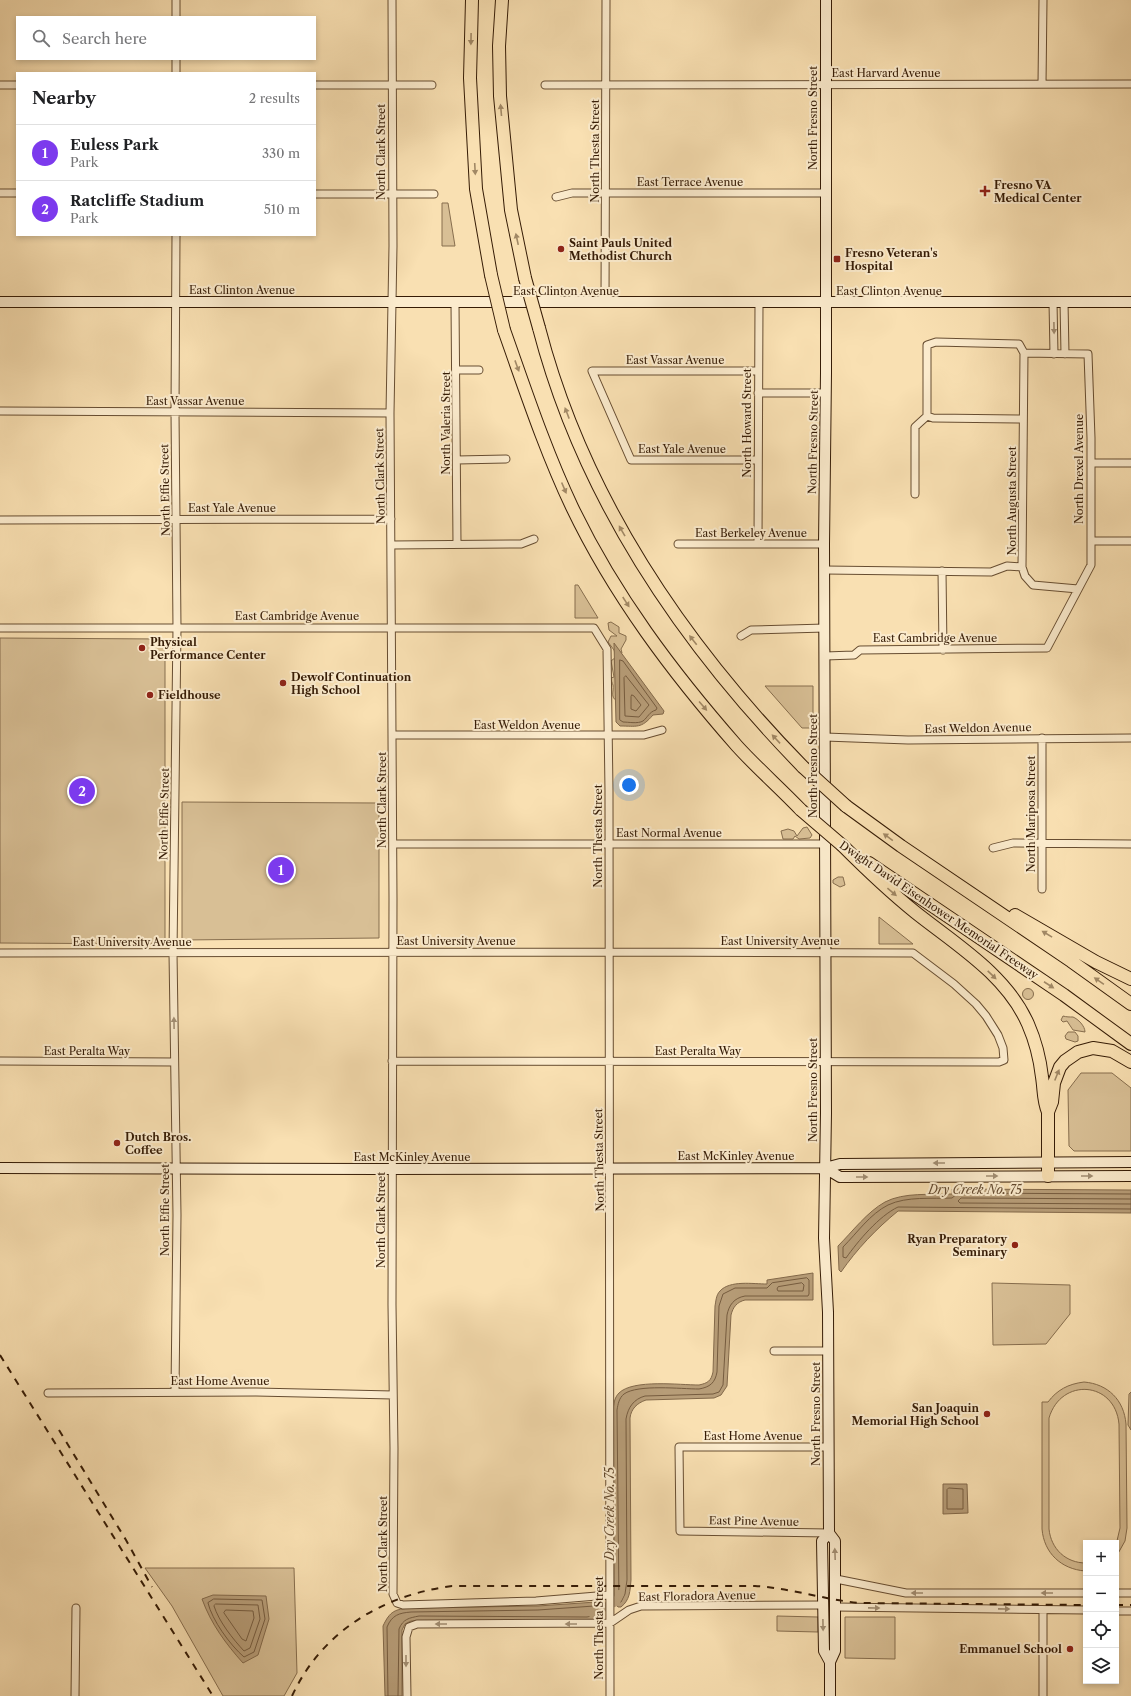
<!DOCTYPE html>
<meta charset="utf-8">
<style>
:root{--surface:#fff;--page:#f6f6f6;--text:#202124;--muted:#757577;--line:#e0e0e0;--accent:#7c3aed}
body{margin:0;font-family:"Libre Caslon Text",serif;background:var(--page);color:var(--text)}
.controls{position:absolute;right:12px;bottom:12px;display:grid;overflow:hidden;border-radius:0px;box-shadow:0 2px 6px #0003}
.controls button{width:36px;height:36px;display:grid;place-items:center;padding:0;border:0;border-bottom:1px solid var(--line);background:var(--surface);color:var(--text);font:20px sans-serif}
.you{position:absolute;left:629px;top:785px;width:14px;height:14px;margin:-10px;border:3px solid #fff;border-radius:50%;background:#1a73e8;box-shadow:0 0 0 6px #1a73e833}
.badge{display:grid;place-items:center;width:26px;height:26px;border-radius:50%;background:var(--accent);color:#fff;font-size:13px;font-weight:700}
.pin{position:absolute;translate:-50% -50%;border:2px solid #fff;box-shadow:0 1px 4px #0006}
.list{margin:0;padding:0;list-style:none}
h2{display:flex;justify-content:space-between;align-items:center;height:52px;margin:0;padding:0 16px;font-size:17px}
h2 small{font-size:13px;font-weight:400;color:var(--muted)}
.list li{display:grid;grid-template-columns:26px 1fr auto;gap:12px;align-items:center;box-sizing:border-box;height:56px;padding:0 16px;border-top:1px solid var(--line)}
.list b{display:block;font-size:15px;white-space:nowrap}
.list p{margin:0;font-size:13px;white-space:nowrap;color:var(--muted)}
.list em{font-size:13px;font-style:normal;color:var(--muted)}
.icon{flex:none;width:22px;height:22px;fill:none;stroke:currentColor;stroke-width:2;stroke-linecap:round;stroke-linejoin:round}
.map{position:relative;flex:none;width:1131px;height:1696px;overflow:hidden}
.search{position:absolute;background:var(--surface);box-shadow:0 2px 6px #0003;left:16px;top:16px;width:300px;height:44px;display:flex;align-items:center;gap:10px;box-sizing:border-box;padding:0 14px;border-radius:0px;color:var(--muted);font-size:15px}
.panel{position:absolute;background:var(--surface);box-shadow:0 2px 6px #0003;left:16px;top:72px;width:300px;height:164px;border-radius:0px}
.map>svg:first-child{display:block}
.green{fill:#d8bf95;stroke:#876e4e}
.water{fill:#b79d78;stroke:#83694a}
.lines{fill:none;stroke-linecap:round;stroke-linejoin:round}
.shore{stroke:#765c3f;stroke-width:1}
.canal{stroke:#b79d78;stroke-width:8}
.minor-casing{stroke:#674d31;stroke-width:9}
.secondary-casing{stroke:#361c06;stroke-width:12}
.motorway-casing{stroke:#361c06;stroke-width:14}
.minor{stroke:#fbebcd;stroke-width:7}
.secondary{stroke:#fbebcd;stroke-width:10}
.motorway{stroke:#f9e0b2;stroke-width:12}
.rail{stroke:#361c06;stroke-width:2;stroke-dasharray:7 7;stroke-linecap:butt}
.motorway-bridge-casing{stroke:#361c06;stroke-width:14;stroke-linecap:butt}
.motorway-bridge{stroke:#f9e0b2;stroke-width:12}
.oneway{fill:#a18865}
.oneway2{fill:#a28e73}
.poi-dot{fill:#8f2418;stroke:#fbebcd;stroke-width:1.5}
.labels{text-anchor:middle;dominant-baseline:central;stroke-width:4;stroke-linejoin:round;paint-order:stroke}
.street-label{font-size:11px;fill:#361c06;stroke:#fbebcd}
.poi-label{font-size:11px;font-weight:bold;fill:#361c06;stroke:#fbebcd;text-anchor:start}
.water-label{font-size:12px;font-style:italic;fill:#63492e;stroke:#fbebcd}
</style>
<div class="map">
<svg width="1131" height="1696" viewBox="0 0 1131 1696">
<rect width="100%" height="100%" fill="#f9e0b2"/>
<filter id="stains"><feTurbulence type="fractalNoise" baseFrequency=".005" numOctaves="4"/><feColorMatrix values="0 0 0 0 .2 0 0 0 0 .09 0 0 0 0 .02 0 0 0 .5 -.17"/></filter>
<radialGradient id="worn" r=".72"><stop offset=".6" stop-color="#630" stop-opacity="0"/><stop offset="1" stop-color="#630" stop-opacity=".3"/></radialGradient>
<!-- green -->
<path class="green" d="M442,203h6l7,43h-13z
M575,585h3l20,33h-23z
M611,622l8,5v6l7,3v4l-5,9 1,4 -3,2 -2,46c-7,-4 -3,-9 -4,-16 -1,-2 -2,-5 -2,-7l3,-1 -3,-16 5,-4 -2,-7 -6,-8 3,-6h6l-8,-6 -1,-7z
M0,638l165,1v305l-165,-1z
M765,686h48v42h-11z
M182,802l197,1v135l-197,2z
M807,827l5,8 -2,3 -11,1 -4,-3 -2,3h-10l-2,-8 7,-2 6,2 3,5 6,-8z
M838,877h5l2,8 -5,2 -7,-4v-3z
M879,917l34,27h-34z
M1022.5 994a5.5 5.5 0 1 1 11 0a5.5 5.5 0 1 1-11 0Z
M1063,1016c3,1 7,1 10,1 5,2 12,9 12,15l-12,-2 -6,-9 -4,1 -2,-2z
M1068,1032h7l3,4v5l-3,1 -9,-3 -1,-3z
M1081,1073h31l19,15v63h-57l-5,-5 -1,-56z
M992,1283l78,2v29l-24,30 -53,1z
M1084,1382c24,2 40,18 42,42l1,104 -2,13 -9,16v-12l4,-17 -1,-104c-4,-43 -58,-47 -70,-6v111c2,20 17,34 37,34l-1,8c-24,-2 -41,-18 -43,-42v-127h6c9,-12 20,-18 36,-20z
M1131,1392v38l-3,-5 1,-31z
M145,1568h149l3,105 -13,23h-61l-51,-90z
M777,1616l41,1v15l-41,-1z
M845,1617h50v42l-50,-1z"/>
<!-- water -->
<path class="water" d="M614,643l50,68 -1,3 -10,1c-12,14 -16,11 -33,11l-4,-4z
M952,1189l179,1v23l-233,-2c-22,18 -41,38 -57,61l-2,-2 -1,-24c15,-15 29,-34 47,-44 19,-10 46,-7 67,-8z
M813,1273v27h-68c-8,2 -12,7 -14,15l-4,71 -6,9 -7,3 -68,2c-9,3 -15,9 -16,18l1,162c-1,11 -1,20 -10,27h-3l-4,-5 -1,-192c1,-6 1,-12 6,-17 14,-14 61,-8 80,-8 9,-2 12,-4 14,-13l2,-66c1,-5 1,-11 5,-15 10,-11 33,-7 47,-7v-4z
M943,1484h24l1,29 -25,1z
M213,1595l53,1 3,23 -11,36 -15,8c-17,-19 -32,-39 -41,-64z
M596,1602l5,4 1,9 -5,5 -10,1h-176l-6,3 -3,6v66h-17l-2,-70c7,-15 12,-17 28,-18l127,-2z"/>
<g class="lines">
<!-- shore -->
<path class="shore" d="M620,660l3,1 34,47 -1,2c-7,2 -8,7 -13,11 -5,3 -15,1 -20,1l-3,-2z
M626,676l23,29 -10,12 -14,-1 -1,-38z
M632,695l2,1 7,9 -5,6 -5,-2v-12z
M1131,1194l-173,-1 -6,5c-20,1 -45,-2 -64,7 -18,9 -31,28 -45,42v10l3,1c12,-17 33,-42 52,-51l233,2
M1131,1199l-170,-1 -3,3 2,2 171,1
M807,1278l2,2v14l-1,2h-63c-11,2 -16,9 -18,19l-4,70 -4,7 -6,2 -68,2c-11,3 -17,11 -19,23l1,161 -2,14 -4,8h-2l-2,-192c1,-6 2,-12 7,-16 14,-10 57,-5 75,-5 11,-2 16,-6 18,-17l2,-66 4,-12 12,-6h32l5,-5z
M802,1283l2,2 -1,6h-25l-1,-2 1,-2z
M949,1488l14,1v20h-16v-19z
M214,1599l48,1 3,19 -11,33 -10,5c-14,-12 -32,-37 -36,-54z
M216,1604l42,1 2,14 -10,29 -6,3c-11,-12 -25,-29 -30,-45z
M226,1610l27,1 1,7 -8,23 -4,-2 -18,-26z
M388,1696l-1,-69c5,-12 12,-14 24,-15l127,-2 56,-4 3,2 1,5 -2,2 -9,2 -168,-1c-10,2 -16,3 -20,13l-1,67"/>
<!-- canal -->
<path class="canal" d="M591,1613l3,-1 22,-10 4,-8"/>
<defs>
<path id="minor" d="M176,0v17
M392,0l1,246 -3,167 3,485 -1,407 2,143 -1,146 4,9 6,2 133,-4 73,-6
M176,73v-14
M1042,84l1,-84
M0,85h17
M315,85h117
M545,85l586,-1
M0,193h17
M315,194h119
M556,197l16,-4h253
M1053,302l1,52
M1064,302l1,52
M455,303l2,241
M605,303l1,-303
M456,370h23
M758,393h67
M0,411l390,2
M927,416l6,2 90,1
M457,460l49,-1
M758,460h-127l-39,-89h166
M1091,463h40
M915,494v-67l12,-11v-71l9,-3 83,2 5,9
M0,520l391,-1
M1091,541h40
M758,543l1,-240
M678,544h146
M392,545l129,-1 13,-5
M1022,567l3,9 8,9 45,4
M942,571l1,79
M0,628h594l13,21 2,142 1,905
M741,636l10,-6 74,-2
M825,656l29,-1 6,-5 187,-2 44,-83v-127l-3,-84 -64,-1 -2,214 -15,-1 -16,6 -166,-2
M393,735h251l18,-5
M825,737l83,3 223,-2
M1042,738v151
M393,844h432
M993,848l20,-5 118,1
M0,953l609,-1 304,1 41,31 22,20 10,12 12,19 5,13 1,12 -5,2 -607,-1
M0,1061l174,1
M774,1351h54
M175,1392l2,-177 -4,-262 4,-325 -2,-216 1,-177
M48,1393l208,-1 137,3
M828,1447h-149l1,84 149,2
M836,1579l70,14h180
M1116,1593h15
M835,1607l251,3
M1043,1610v86
M1116,1611h15
M75,1696l1,-88
M407,1696l-1,-59 3,-10 8,-3 193,-1 19,-13 12,-4 182,-1"/>
<path id="secondary" d="M826,0v373l-2,171 2,569 -2,125 4,74 1,221 6,8v110l-5,11v34
M0,302h1131
M0,1168l384,1 441,-1 15,-4 291,-2
M825,1168l15,9 291,-1
M829,1533l-7,8 2,110 6,11"/>
<path id="motorway" d="M472,0l-2,78 6,111 15,86
M502,0l-3,46 1,50 11,114 14,68
M539,328c44,169 143,315 264,439
M504,330c21,59 41,120 68,177 42,88 101,166 165,239 20,22 43,42 64,64
M846,806l55,40 170,115 60,43
M843,846c23,23 46,45 72,66 40,32 91,62 113,112 7,16 12,35 14,53 2,12 1,24 6,35
M869,863l195,132 67,49
M1015,915l81,47 35,17
M1048,1176v-64l4,-10 2,-19 6,-16 5,-6 13,-9 15,-4 19,3 19,11"/>
</defs>
<!-- minor casing -->
<use href="#minor" class="minor-casing"/>
<!-- secondary casing -->
<use href="#secondary" class="secondary-casing"/>
<!-- motorway casing -->
<use href="#motorway" class="motorway-casing"/>
<!-- minor -->
<use href="#minor" class="minor"/>
<!-- secondary -->
<use href="#secondary" class="secondary"/>
<!-- motorway -->
<use href="#motorway" class="motorway"/>
<!-- rail -->
<path class="rail" d="M0,1355l213,341
M59,1430l67,110 26,47
M1116,1605h15
M292,1696c30,-65 91,-101 160,-110h303c36,2 70,14 105,17l226,2"/>
<defs>
<path id="motorway-bridge" d="M491,275l13,55
M525,278l14,50
M803,767l43,39
M801,810l42,36"/>
</defs>
<!-- motorway-bridge casing -->
<use href="#motorway-bridge" class="motorway-bridge-casing"/>
<!-- motorway-bridge -->
<use href="#motorway-bridge" class="motorway-bridge"/>
</g>
<!-- one-way arrows -->
<defs><path id="oneway-solid" d="M-6-.8H1V-3.2L6.5 0L1 3.2V.8H-6Z"/></defs>
<g class="oneway">
<use href="#oneway-solid" transform="translate(471 39) rotate(91)"/>
<use href="#oneway-solid" transform="translate(501 110) rotate(-95)"/>
<use href="#oneway-solid" transform="translate(475 169) rotate(87)"/>
<use href="#oneway-solid" transform="translate(517 239) rotate(-102)"/>
<use href="#oneway-solid" transform="translate(517 366) rotate(70)"/>
<use href="#oneway-solid" transform="translate(567 413) rotate(-111)"/>
<use href="#oneway-solid" transform="translate(564 488) rotate(67)"/>
<use href="#oneway-solid" transform="translate(622 531) rotate(-120)"/>
<use href="#oneway-solid" transform="translate(626 602) rotate(57)"/>
<use href="#oneway-solid" transform="translate(693 640) rotate(-128)"/>
<use href="#oneway-solid" transform="translate(703 706) rotate(49)"/>
<use href="#oneway-solid" transform="translate(776 739) rotate(-133)"/>
<use href="#oneway-solid" transform="translate(888 837) rotate(-144)"/>
<use href="#oneway-solid" transform="translate(892 892) rotate(40)"/>
<use href="#oneway-solid" transform="translate(1047 934) rotate(-149)"/>
<use href="#oneway-solid" transform="translate(992 975) rotate(44)"/>
<use href="#oneway-solid" transform="translate(1099 981) rotate(-145)"/>
<use href="#oneway-solid" transform="translate(1049 985) rotate(33)"/>
<use href="#oneway-solid" transform="translate(1057 1075) rotate(-68)"/>
</g>
<g class="oneway2">
<use href="#oneway-solid" transform="translate(1054 328) rotate(89)"/>
<use href="#oneway-solid" transform="translate(174 1023) rotate(-91)"/>
<use href="#oneway-solid" transform="translate(939 1163) rotate(180)"/>
<use href="#oneway-solid" transform="translate(992 1176)"/>
<use href="#oneway-solid" transform="translate(1087 1176)"/>
<use href="#oneway-solid" transform="translate(862 1177)"/>
<use href="#oneway-solid" transform="translate(835 1554) rotate(-92)"/>
<use href="#oneway-solid" transform="translate(917 1593) rotate(180)"/>
<use href="#oneway-solid" transform="translate(1047 1593) rotate(-180)"/>
<use href="#oneway-solid" transform="translate(874 1608) rotate(1)"/>
<use href="#oneway-solid" transform="translate(1004 1609) rotate(1)"/>
<use href="#oneway-solid" transform="translate(441 1624) rotate(180)"/>
<use href="#oneway-solid" transform="translate(571 1624) rotate(180)"/>
<use href="#oneway-solid" transform="translate(823 1625) rotate(89)"/>
<use href="#oneway-solid" transform="translate(406 1661) rotate(90)"/>
</g>
<!-- markers -->
<g class="poi-dot">
<path d="M983 185h4v4h4v4h-4v4h-4v-4h-4v-4h4z"/>
<circle cx="561" cy="249" r="4"/>
<rect x="833" y="255" width="8" height="8" rx="2"/>
<circle cx="142" cy="648" r="4"/>
<circle cx="283" cy="683" r="4"/>
<circle cx="150" cy="695" r="4"/>
<circle cx="117" cy="1143" r="4"/>
<circle cx="1015" cy="1245" r="4"/>
<circle cx="987" cy="1414" r="4"/>
<circle cx="1070" cy="1649" r="4"/>
</g>
<g class="labels">
<!-- street labels -->
<g class="street-label">
<text x="886" y="73">East Harvard Avenue</text>
<text transform="translate(813 118) rotate(-90)">North Fresno Street</text>
<text transform="translate(595 151) rotate(-90)">North Thesta Street</text>
<text transform="translate(381 152) rotate(-90)">North Clark Street</text>
<text x="690" y="182">East Terrace Avenue</text>
<text x="242" y="290">East Clinton Avenue</text>
<text x="566" y="291">East Clinton Avenue</text>
<text x="889" y="291">East Clinton Avenue</text>
<text x="675" y="360">East Vassar Avenue</text>
<text x="195" y="401">East Vassar Avenue</text>
<text transform="translate(446 423) rotate(-90)">North Valeria Street</text>
<text transform="translate(747 423) rotate(-90)">North Howard Street</text>
<text transform="translate(813 442) rotate(-89)">North Fresno Street</text>
<text x="682" y="449">East Yale Avenue</text>
<text transform="translate(1079 469) rotate(-90)">North Drexel Avenue</text>
<text transform="translate(380 476) rotate(-91)">North Clark Street</text>
<text transform="translate(165 490) rotate(-91)">North Effie Street</text>
<text transform="translate(1012 501) rotate(-90)">North Augusta Street</text>
<text x="232" y="508">East Yale Avenue</text>
<text x="751" y="533">East Berkeley Avenue</text>
<text x="297" y="616">East Cambridge Avenue</text>
<text x="935" y="638">East Cambridge Avenue</text>
<text x="527" y="725">East Weldon Avenue</text>
<text transform="translate(978 728) rotate(-1)">East Weldon Avenue</text>
<text transform="translate(813 766) rotate(-90)">North Fresno Street</text>
<text transform="translate(382 800) rotate(-90)">North Clark Street</text>
<text transform="translate(164 814) rotate(-89)">North Effie Street</text>
<text transform="translate(1031 814) rotate(-90)">North Mariposa Street</text>
<text x="669" y="833">East Normal Avenue</text>
<text transform="translate(598 836) rotate(-90)">North Thesta Street</text>
<text transform="translate(939 910) rotate(34)">Dwight David Eisenhower Memorial Freeway</text>
<text x="456" y="941">East University Avenue</text>
<text x="780" y="941">East University Avenue</text>
<text x="132" y="942">East University Avenue</text>
<text x="87" y="1051">East Peralta Way</text>
<text x="698" y="1051">East Peralta Way</text>
<text transform="translate(813 1090) rotate(-90)">North Fresno Street</text>
<text x="736" y="1156">East McKinley Avenue</text>
<text x="412" y="1157">East McKinley Avenue</text>
<text transform="translate(599 1160) rotate(-91)">North Thesta Street</text>
<text transform="translate(165 1210) rotate(-90)">North Effie Street</text>
<text transform="translate(381 1220) rotate(-90)">North Clark Street</text>
<text x="220" y="1381">East Home Avenue</text>
<text transform="translate(816 1414) rotate(-90)">North Fresno Street</text>
<text x="753" y="1436">East Home Avenue</text>
<text transform="translate(754 1521) rotate(1)">East Pine Avenue</text>
<text transform="translate(383 1544) rotate(-90)">North Clark Street</text>
<text transform="translate(697 1596) rotate(-1)">East Floradora Avenue</text>
<text transform="translate(599 1628) rotate(-90)">North Thesta Street</text>
</g>
<!-- poi labels -->
<g class="poi-label">
<text x="994" y="185">Fresno VA<tspan x="994" dy="13">Medical Center</tspan></text>
<text x="569" y="243">Saint Pauls United<tspan x="569" dy="13">Methodist Church</tspan></text>
<text x="845" y="253">Fresno Veteran's<tspan x="845" dy="13">Hospital</tspan></text>
<text x="150" y="642">Physical<tspan x="150" dy="13">Performance Center</tspan></text>
<text x="291" y="677">Dewolf Continuation<tspan x="291" dy="13">High School</tspan></text>
<text x="158" y="695">Fieldhouse</text>
<text x="125" y="1137">Dutch Bros.<tspan x="125" dy="13">Coffee</tspan></text>
<text x="1007" y="1239" text-anchor="end">Ryan Preparatory<tspan x="1007" dy="13">Seminary</tspan></text>
<text x="979" y="1408" text-anchor="end">San Joaquin<tspan x="979" dy="13">Memorial High School</tspan></text>
<text x="1062" y="1649" text-anchor="end">Emmanuel School</text>
</g>
<!-- water labels -->
<g class="water-label">
<text x="975" y="1189">Dry Creek No. 75</text>
<text transform="translate(609 1514) rotate(-90)">Dry Creek No. 75</text>
</g>
</g>
<rect width="100%" height="100%" filter="url(#stains)"/>
<rect width="100%" height="100%" fill="url(#worn)"/>
</svg>
<div class="controls">
<button>+</button>
<button>−</button>
<button><svg class="icon" aria-label="locate" viewBox="0 0 24 24"><circle cx="12" cy="12" r="6"/><path d="M12 2v4M12 18v4M2 12h4M18 12h4"/></svg></button>
<button><svg class="icon" aria-label="layers" viewBox="0 0 24 24"><path d="M12 4l9 5-9 5-9-5zM3 14l9 5 9-5"/></svg></button>
</div>
<div class="you"></div>
<div class="pin badge" style="left:281px;top:870px">1</div>
<div class="pin badge" style="left:82px;top:791px">2</div>
<div class="search"><svg class="icon" aria-label="search" viewBox="0 0 24 24"><circle cx="10" cy="10" r="6"/><path d="M15 15l6 6"/></svg>Search here</div>
<section class="panel">
<h2>Nearby<small>2 results</small></h2>
<ul class="list">
<li><span class="badge">1</span><div><b>Euless Park</b><p>Park</p></div><em>330 m</em></li>
<li><span class="badge">2</span><div><b>Ratcliffe Stadium</b><p>Park</p></div><em>510 m</em></li>
</ul>
</section>
</div>
